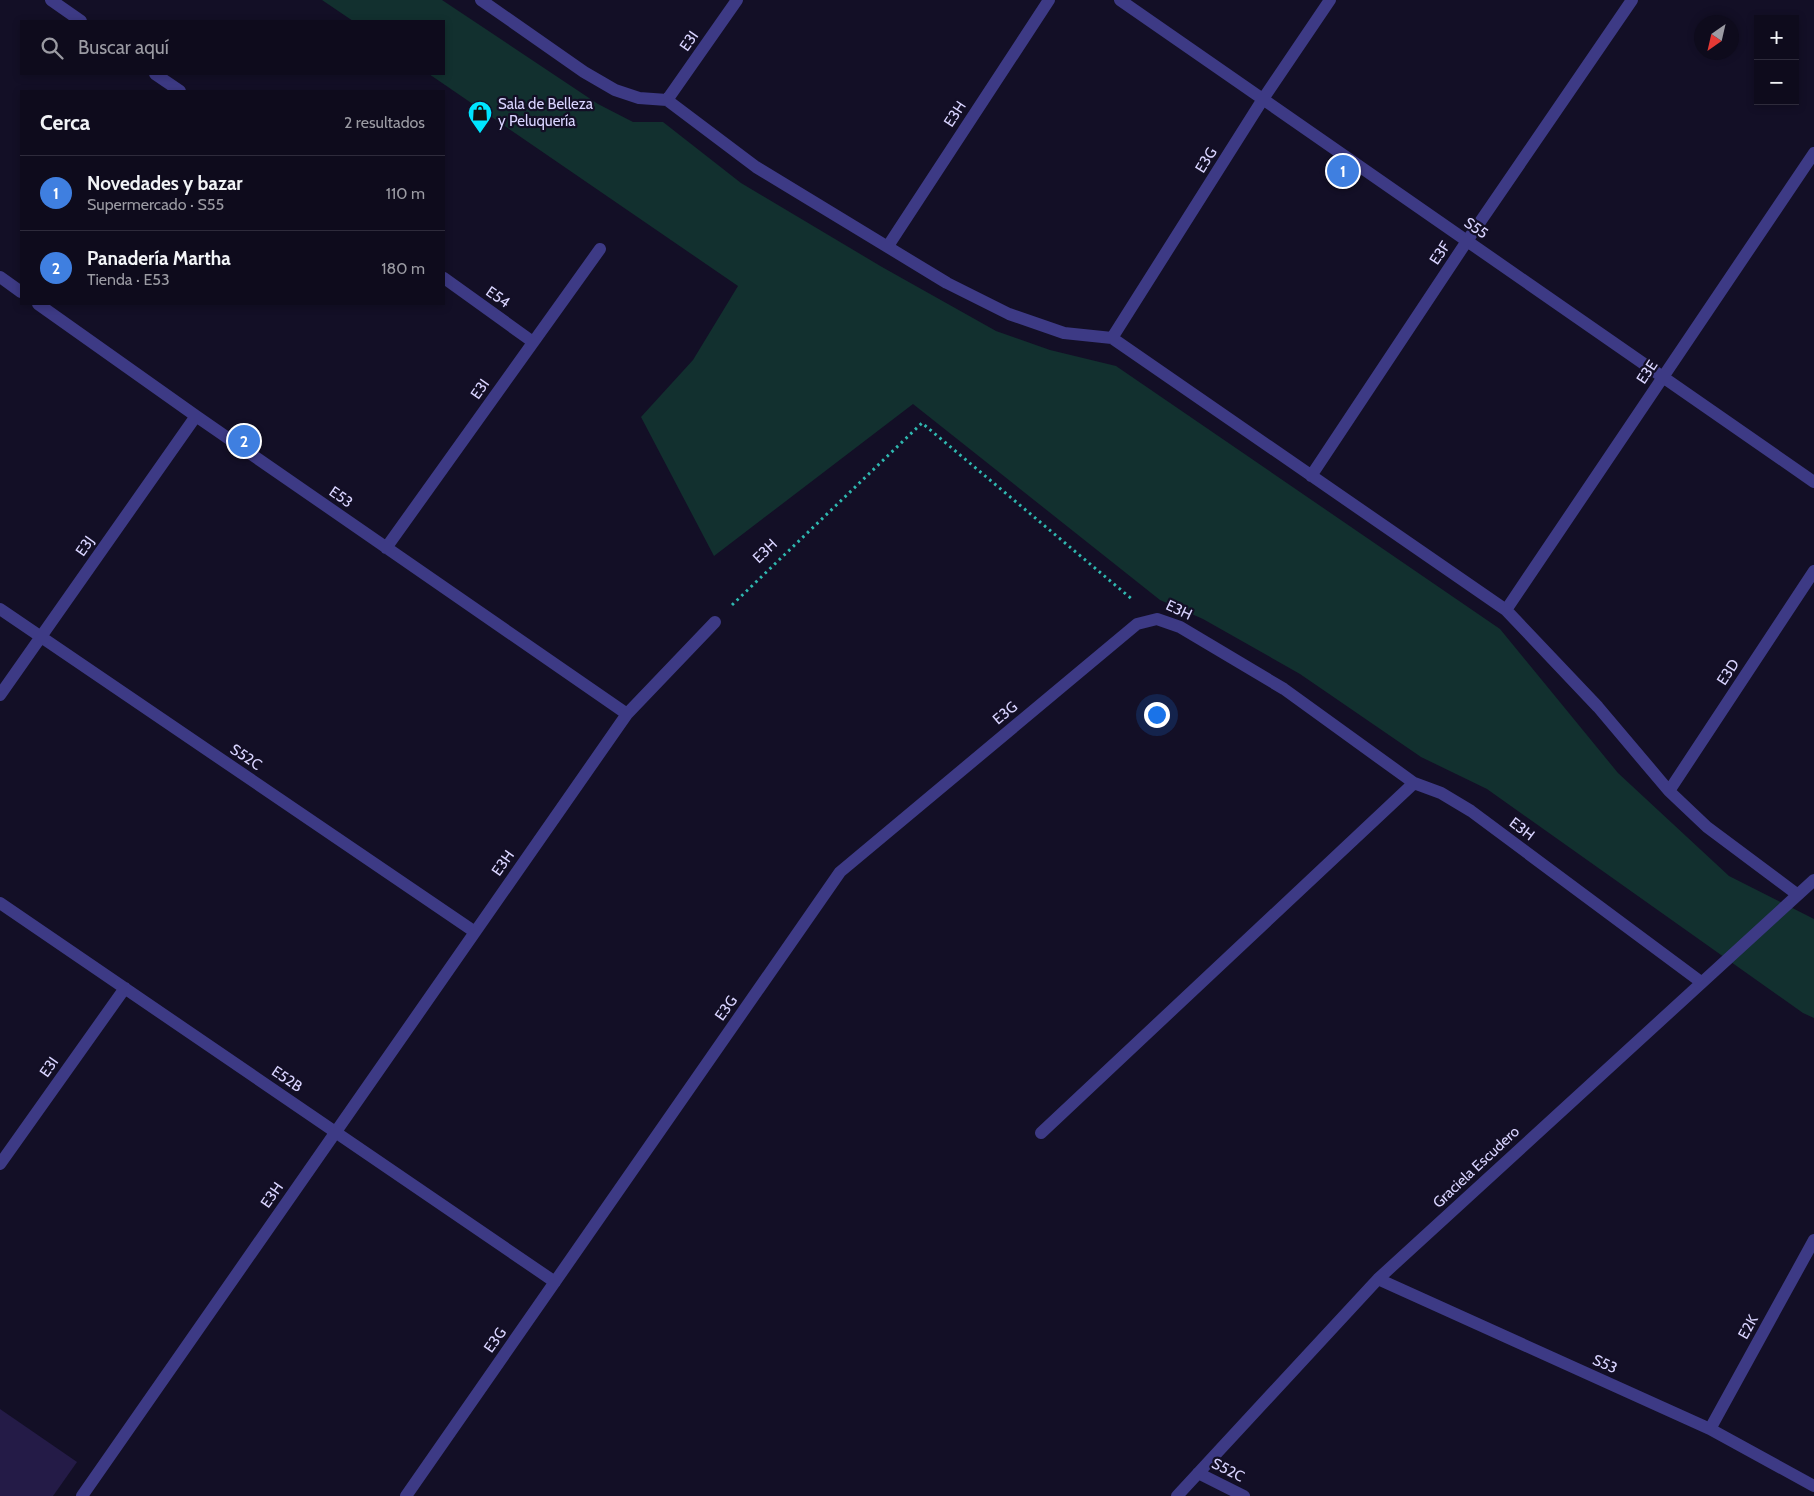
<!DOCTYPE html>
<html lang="es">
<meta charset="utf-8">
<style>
:root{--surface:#0e0b1c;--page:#1c1929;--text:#f1f3f6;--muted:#9b9ba3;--line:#2e2b3b;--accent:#00e5ff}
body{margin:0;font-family:Cabin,sans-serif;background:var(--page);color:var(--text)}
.controls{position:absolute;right:15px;top:15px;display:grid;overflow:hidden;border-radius:0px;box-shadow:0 2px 8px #0003}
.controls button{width:45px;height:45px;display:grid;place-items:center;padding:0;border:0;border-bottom:1px solid var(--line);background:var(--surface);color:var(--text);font:25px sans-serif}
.compass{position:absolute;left:1694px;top:15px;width:45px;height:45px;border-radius:50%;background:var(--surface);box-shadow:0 2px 8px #0003;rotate:214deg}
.you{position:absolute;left:1156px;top:714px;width:18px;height:18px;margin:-12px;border:4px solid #fff;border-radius:50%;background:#1a73e8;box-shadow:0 0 0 8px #1a73e833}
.badge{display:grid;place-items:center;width:32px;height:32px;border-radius:50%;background:var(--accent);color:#fff;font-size:16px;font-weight:700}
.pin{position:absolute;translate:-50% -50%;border:2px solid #fff;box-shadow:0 1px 5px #0006}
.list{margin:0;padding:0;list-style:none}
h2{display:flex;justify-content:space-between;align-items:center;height:65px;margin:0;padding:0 20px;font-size:21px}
h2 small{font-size:16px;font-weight:400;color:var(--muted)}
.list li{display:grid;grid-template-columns:32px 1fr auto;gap:15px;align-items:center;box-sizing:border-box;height:75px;padding:0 20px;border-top:1px solid var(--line)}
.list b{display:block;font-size:19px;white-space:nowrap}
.list p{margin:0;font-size:16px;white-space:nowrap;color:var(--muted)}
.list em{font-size:16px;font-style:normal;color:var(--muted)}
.icon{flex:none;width:28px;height:28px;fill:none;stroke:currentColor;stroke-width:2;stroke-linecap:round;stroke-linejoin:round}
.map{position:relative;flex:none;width:1814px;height:1496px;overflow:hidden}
.search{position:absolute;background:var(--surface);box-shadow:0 2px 8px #0003;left:20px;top:20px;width:425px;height:55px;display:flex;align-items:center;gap:12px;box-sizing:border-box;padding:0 18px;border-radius:0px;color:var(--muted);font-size:19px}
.panel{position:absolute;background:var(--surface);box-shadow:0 2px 8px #0003;left:20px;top:90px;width:425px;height:215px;border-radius:0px}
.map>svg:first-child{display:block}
.green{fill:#12302f}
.building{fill:#241b47}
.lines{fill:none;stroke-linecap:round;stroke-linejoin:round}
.path{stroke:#2fb8b0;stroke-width:3;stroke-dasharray:2.5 4;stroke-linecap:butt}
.street{stroke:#3d3a85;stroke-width:12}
.labels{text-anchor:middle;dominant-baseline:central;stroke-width:4.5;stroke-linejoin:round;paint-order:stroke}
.street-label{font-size:15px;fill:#d9d4ff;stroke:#130f26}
.poi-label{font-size:15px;fill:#d9d4ff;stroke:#130f26;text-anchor:start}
</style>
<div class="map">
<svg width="1814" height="1496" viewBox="0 0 1814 1496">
<rect width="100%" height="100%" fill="#130f26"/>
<!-- green -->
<path class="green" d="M322,0h120l156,104 35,18h30l78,61 141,84 114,64 54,19 66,16 384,263 118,144 111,103 85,43v99l-11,-5 -316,-224 -66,-32 -121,-83 -97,-55 -43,-19 -247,-196 -199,152 -73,-139 52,-57 45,-74 -309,-212h15v-53h-91z"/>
<!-- building -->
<path class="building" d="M0,1409l77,53 -24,34h-53z"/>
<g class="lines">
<!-- path -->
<path class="path" d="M732,605l190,-182 211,177"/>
<!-- street -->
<path class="street" d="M51,0l30,21
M481,0l103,72 31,18 24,8 28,2 89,67 191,116 62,31 55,19 48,5 394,272 92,97 71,84 38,36 91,68
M1120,0l694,482
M155,74l25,17
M667,100l70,-100
M888,246l161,-246
M0,277l21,15
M444,278l89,64
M38,304l158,112 431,298
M1112,338l151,-239 67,-99
M1311,476l156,-235 165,-241
M386,548l214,-299
M0,609l475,323
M1506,610l308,-457
M0,695l196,-279
M1669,791l145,-220
M0,903l555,379
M1041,1133l373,-350
M0,1164l125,-176
M1378,1279l332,150 104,57
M1710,1429l104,-189
M1198,1473l46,23
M82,1496l545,-782 88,-92
M406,1496l434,-624 297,-248 20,-5 23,8 104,62 130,94 27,10 30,18 230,171
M1177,1496l201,-217 436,-399"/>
</g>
<!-- icons -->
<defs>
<symbol id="shop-pin" viewBox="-11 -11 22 30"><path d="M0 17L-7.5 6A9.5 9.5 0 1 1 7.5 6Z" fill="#00e5ff" stroke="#130f26"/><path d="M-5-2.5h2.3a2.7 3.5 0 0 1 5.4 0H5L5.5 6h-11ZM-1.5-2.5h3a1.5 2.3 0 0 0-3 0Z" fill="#111"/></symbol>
</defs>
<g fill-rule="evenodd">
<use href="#shop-pin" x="466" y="99" width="28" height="38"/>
</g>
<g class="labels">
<!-- street labels -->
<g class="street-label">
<text transform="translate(689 41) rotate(-55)">E3I</text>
<text transform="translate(955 114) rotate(-57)">E3H</text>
<text transform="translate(1206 160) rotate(-58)">E3G</text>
<text transform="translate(1476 228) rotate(35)">S55</text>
<text transform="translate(1440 253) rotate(-56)">E3F</text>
<text transform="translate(498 297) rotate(35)">E54</text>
<text transform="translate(1647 372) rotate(-56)">E3E</text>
<text transform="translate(480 389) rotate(-55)">E3I</text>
<text transform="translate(341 497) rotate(35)">E53</text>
<text transform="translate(85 546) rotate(-55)">E3J</text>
<text transform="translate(765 551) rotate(-44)">E3H</text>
<text transform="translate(1179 610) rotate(25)">E3H</text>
<text transform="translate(1728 672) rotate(-57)">E3D</text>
<text transform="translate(1005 713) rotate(-40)">E3G</text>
<text transform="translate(246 757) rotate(34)">S52C</text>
<text transform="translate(1522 829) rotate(37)">E3H</text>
<text transform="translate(503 863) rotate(-55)">E3H</text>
<text transform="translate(726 1008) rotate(-55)">E3G</text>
<text transform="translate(49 1067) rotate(-55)">E3I</text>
<text transform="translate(287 1079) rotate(34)">E52B</text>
<text transform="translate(1476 1167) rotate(-43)">Graciela Escudero</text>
<text transform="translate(272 1195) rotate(-55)">E3H</text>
<text transform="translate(1748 1327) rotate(-61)">E2K</text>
<text transform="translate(495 1340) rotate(-55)">E3G</text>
<text transform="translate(1605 1364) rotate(24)">S53</text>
<text transform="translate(1228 1470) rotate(27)">S52C</text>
</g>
<!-- poi labels -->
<g class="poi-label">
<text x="498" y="104">Sala de Belleza<tspan x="498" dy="17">y Peluquería</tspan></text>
</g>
</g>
</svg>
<div class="controls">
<button>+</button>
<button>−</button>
</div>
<svg class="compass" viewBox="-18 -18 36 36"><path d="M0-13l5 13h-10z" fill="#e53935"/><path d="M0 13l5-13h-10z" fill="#9b9ba3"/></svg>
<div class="you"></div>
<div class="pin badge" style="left:1343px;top:171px;background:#3f7fe0">1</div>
<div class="pin badge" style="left:244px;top:441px;background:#3f7fe0">2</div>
<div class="search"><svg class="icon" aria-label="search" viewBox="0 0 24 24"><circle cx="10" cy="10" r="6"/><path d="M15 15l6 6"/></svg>Buscar aquí</div>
<section class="panel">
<h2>Cerca<small>2 resultados</small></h2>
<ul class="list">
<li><span class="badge" style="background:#3f7fe0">1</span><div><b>Novedades y bazar</b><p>Supermercado · S55</p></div><em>110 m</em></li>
<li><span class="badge" style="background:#3f7fe0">2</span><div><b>Panadería Martha</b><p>Tienda · E53</p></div><em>180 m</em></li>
</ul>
</section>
</div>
